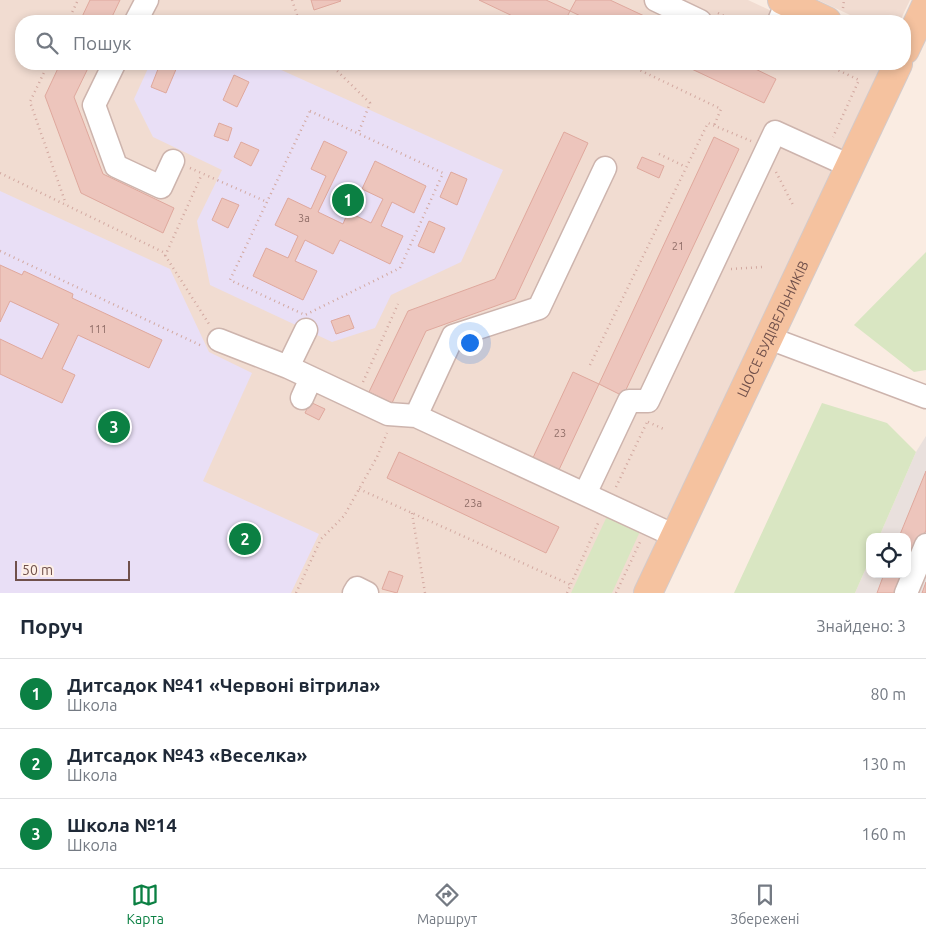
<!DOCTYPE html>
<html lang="uk">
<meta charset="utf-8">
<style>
:root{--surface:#fff;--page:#f6f6f7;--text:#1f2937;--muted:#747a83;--line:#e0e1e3;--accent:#0b8043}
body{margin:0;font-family:Ubuntu,sans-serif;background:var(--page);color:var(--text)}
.controls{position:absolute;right:15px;bottom:15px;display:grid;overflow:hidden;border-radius:10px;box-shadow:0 2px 8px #0003}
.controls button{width:45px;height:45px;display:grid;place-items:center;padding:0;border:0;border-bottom:1px solid var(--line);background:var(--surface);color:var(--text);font:25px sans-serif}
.scale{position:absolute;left:15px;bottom:12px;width:115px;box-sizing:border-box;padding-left:5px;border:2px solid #70504b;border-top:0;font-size:14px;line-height:18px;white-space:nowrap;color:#70504b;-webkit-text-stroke:4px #fef0e8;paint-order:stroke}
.you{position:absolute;left:469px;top:342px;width:18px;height:18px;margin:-12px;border:4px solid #fff;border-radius:50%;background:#1a73e8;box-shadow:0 0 0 8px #1a73e833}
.badge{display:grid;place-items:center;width:32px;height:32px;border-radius:50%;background:var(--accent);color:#fff;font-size:16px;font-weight:700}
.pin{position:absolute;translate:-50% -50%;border:2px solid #fff;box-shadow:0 1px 5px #0006}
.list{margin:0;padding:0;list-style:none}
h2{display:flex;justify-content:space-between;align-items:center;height:65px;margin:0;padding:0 20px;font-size:21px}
h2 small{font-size:16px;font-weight:400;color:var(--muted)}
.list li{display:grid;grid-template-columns:32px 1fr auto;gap:15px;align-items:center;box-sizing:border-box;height:70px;padding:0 20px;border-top:1px solid var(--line)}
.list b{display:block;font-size:19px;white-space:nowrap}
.list p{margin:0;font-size:16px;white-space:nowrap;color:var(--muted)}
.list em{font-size:16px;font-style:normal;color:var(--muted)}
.icon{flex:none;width:28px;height:28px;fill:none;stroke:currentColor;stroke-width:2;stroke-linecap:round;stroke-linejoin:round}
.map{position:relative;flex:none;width:926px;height:593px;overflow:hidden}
.search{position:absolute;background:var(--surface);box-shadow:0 2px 8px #0003;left:15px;right:15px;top:15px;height:55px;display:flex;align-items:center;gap:12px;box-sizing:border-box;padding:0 18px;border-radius:20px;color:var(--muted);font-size:19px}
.sheet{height:275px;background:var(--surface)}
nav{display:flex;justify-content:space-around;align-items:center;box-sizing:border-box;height:70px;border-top:1px solid var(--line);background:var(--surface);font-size:14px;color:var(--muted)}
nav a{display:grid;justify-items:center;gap:2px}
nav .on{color:var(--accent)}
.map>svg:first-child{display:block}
.residential{fill:#f1dcd1}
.industrial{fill:#e9e0dd}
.education{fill:#e9dff6}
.green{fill:#d9e6c2}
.building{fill:#edc5bc;stroke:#dfa89d}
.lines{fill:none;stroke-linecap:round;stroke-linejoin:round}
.minor-casing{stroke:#cdb4ad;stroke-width:25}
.major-casing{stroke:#d4cac9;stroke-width:30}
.path{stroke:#d2a8a0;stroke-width:2.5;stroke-dasharray:1 4;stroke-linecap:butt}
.minor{stroke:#fff;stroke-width:22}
.major{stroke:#f5c29f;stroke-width:28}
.labels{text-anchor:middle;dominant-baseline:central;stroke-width:5;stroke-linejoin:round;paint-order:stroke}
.number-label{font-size:11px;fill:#8f6d67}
.street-label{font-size:14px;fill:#70504b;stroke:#fef0e8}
</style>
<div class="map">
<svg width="926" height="593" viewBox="0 0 926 593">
<rect width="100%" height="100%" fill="#faece2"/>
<!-- residential -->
<path class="residential" d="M0,0h748l45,21h-772v43h861l-249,529h-633z
M818,0h92l-10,21h-37z"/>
<!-- industrial -->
<path class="industrial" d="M926,436v157h-71l15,-34v15h37v-37h-28l37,-85z"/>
<!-- education -->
<path class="education" d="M150,64h118l235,106 -42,92 -70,33 -16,33 -43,14 -122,-57 -13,-64 25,-51 -69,-33 -19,-38z
M0,191l170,78 39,83 43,21 -49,108 116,53 -28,59h-291z"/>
<!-- green -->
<path class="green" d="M926,252v118l-12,2 -60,-47z
M822,403l65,20 29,29 -37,85h-9v22l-15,34h-121z
M609,512l33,15 -30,66h-41z"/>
<!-- building -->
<path class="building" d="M90,0h30l-10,21h-30z
M311,0h29l1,1 -27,9z
M479,0h67l24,11 -5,10h-42z
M576,0h34l45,21h-64l-21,-10z
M60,64h30l-16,33 29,77 71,34 -11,25 -82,-40 -36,-97z
M160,64h10l7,3 -11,26 -15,-6z
M681,64h64l31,15 -12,24z
M234,75l15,7 -12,25 -14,-7z
M219,123l13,5 -4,13 -14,-5z
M564,132l24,11 -73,156 -89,32 -34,72 -23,-11 39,-81 87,-32z
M714,137l25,12 -116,247 -24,-12z
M324,141l23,11 -29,60 25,12 5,-12 23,11 12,-24 -21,-10 13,-28 51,25 -12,27 -22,-11 -11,24 22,10 -13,28 -50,-24 -7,14 -28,-14 -10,21 22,10 -14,29 -50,-24 13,-28 22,10 10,-22 -23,-11 13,-27 23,11 15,-33 -15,-7z
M241,142l18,8 -8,16 -17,-9z
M642,157l22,9 -5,12 -22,-10z
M451,172l16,7 -10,26 -17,-8z
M222,198l17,7 -11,23 -16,-8z
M429,221l16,7 -11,25 -16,-7z
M0,265l22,10 2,-4 49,23 -1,4 90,42 -13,28 -71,-33 -16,34 13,6 -13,28 -62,-29v-35l42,20 17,-35 -49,-23 -10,21z
M349,315l5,13 -18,6 -5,-13z
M573,372l26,12 -42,90 -26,-12z
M310,402l15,7 -6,11 -14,-7z
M399,452l160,75 -13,26 -159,-75z
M926,471v59l-25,63h-24l7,-19h23v-37h-8z
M389,571l14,5 -6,17 -15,-4z
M926,582v11h-4z"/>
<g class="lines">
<defs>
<path id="minor" d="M656,0l44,21
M136,21l11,-21
M779,21l8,-19
M114,64l-20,41 22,61 45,21 12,-26
M605,168l-66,140 -86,28 -37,80 259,120
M769,338l157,59
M219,340l69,27 100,47 28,2
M288,367l18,-37
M302,398l9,-20
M585,494l44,-93h19l127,-269 75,34
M354,593l3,-5 10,5
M906,593l20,-48"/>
<g id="major">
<path d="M782,0l45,21"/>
<path d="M905,50l21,-45"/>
<path id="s1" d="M648,593l250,-529"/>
</g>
</defs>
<!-- minor casing -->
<use href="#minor" class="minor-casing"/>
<!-- major casing -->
<use href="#major" class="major-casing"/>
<!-- path -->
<path class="path" d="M292,0l7,21
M843,8l1,-8
M718,13l16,8
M68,21l10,-21
M48,64l-18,38 36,102
M330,64l40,39 -12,31
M627,64l94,45 -7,17
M825,64l34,16 -26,57
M310,111l133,62 -43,95 -95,47 -75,-35z
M659,154l27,13
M190,168l77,34
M776,172l18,35
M0,173l163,79 46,72
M0,251l202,95
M165,256l37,-82
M731,269l31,-2
M590,365l118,-242 43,18
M363,382l35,-78
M648,422l18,8
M616,487l32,-67
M359,489l212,96
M412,513l13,80
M296,593l25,-54 23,-23 33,-59 10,-24
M567,593l32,-72
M616,593l25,-53"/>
<!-- minor -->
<use href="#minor" class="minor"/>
<!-- major -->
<use href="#major" class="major"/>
</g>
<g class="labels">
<!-- number labels -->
<g class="number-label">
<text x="304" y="218">3а</text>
<text x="678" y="246">21</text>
<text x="98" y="329">111</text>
<text x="560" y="433">23</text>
<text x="473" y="503">23а</text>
</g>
<!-- street labels -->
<g class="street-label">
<text stroke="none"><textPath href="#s1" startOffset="292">ШОСЕ БУДІВЕЛЬНИКІВ</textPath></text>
</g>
</g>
</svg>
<div class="controls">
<button><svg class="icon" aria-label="locate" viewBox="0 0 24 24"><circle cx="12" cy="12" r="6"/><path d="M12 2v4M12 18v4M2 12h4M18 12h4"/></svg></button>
</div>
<div class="scale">50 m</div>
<div class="you"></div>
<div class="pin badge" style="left:348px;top:200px">1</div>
<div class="pin badge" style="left:245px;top:539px">2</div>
<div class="pin badge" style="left:114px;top:427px">3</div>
<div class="search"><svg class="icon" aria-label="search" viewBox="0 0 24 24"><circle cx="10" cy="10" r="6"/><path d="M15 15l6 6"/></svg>Пошук</div>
</div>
<section class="sheet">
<h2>Поруч<small>Знайдено: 3</small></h2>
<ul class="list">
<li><span class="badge">1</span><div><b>Дитсадок №41 «Червоні вітрила»</b><p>Школа</p></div><em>80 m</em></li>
<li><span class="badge">2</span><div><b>Дитсадок №43 «Веселка»</b><p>Школа</p></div><em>130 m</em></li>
<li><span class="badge">3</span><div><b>Школа №14</b><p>Школа</p></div><em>160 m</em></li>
</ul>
</section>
<nav>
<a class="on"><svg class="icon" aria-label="map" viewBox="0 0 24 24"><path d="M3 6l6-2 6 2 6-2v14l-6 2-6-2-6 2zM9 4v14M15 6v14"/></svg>Карта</a>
<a><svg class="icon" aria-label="directions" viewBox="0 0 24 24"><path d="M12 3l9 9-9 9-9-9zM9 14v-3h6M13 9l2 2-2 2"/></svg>Маршрут</a>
<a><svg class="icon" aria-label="saved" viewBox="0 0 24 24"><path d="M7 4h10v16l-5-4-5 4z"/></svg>Збережені</a>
</nav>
